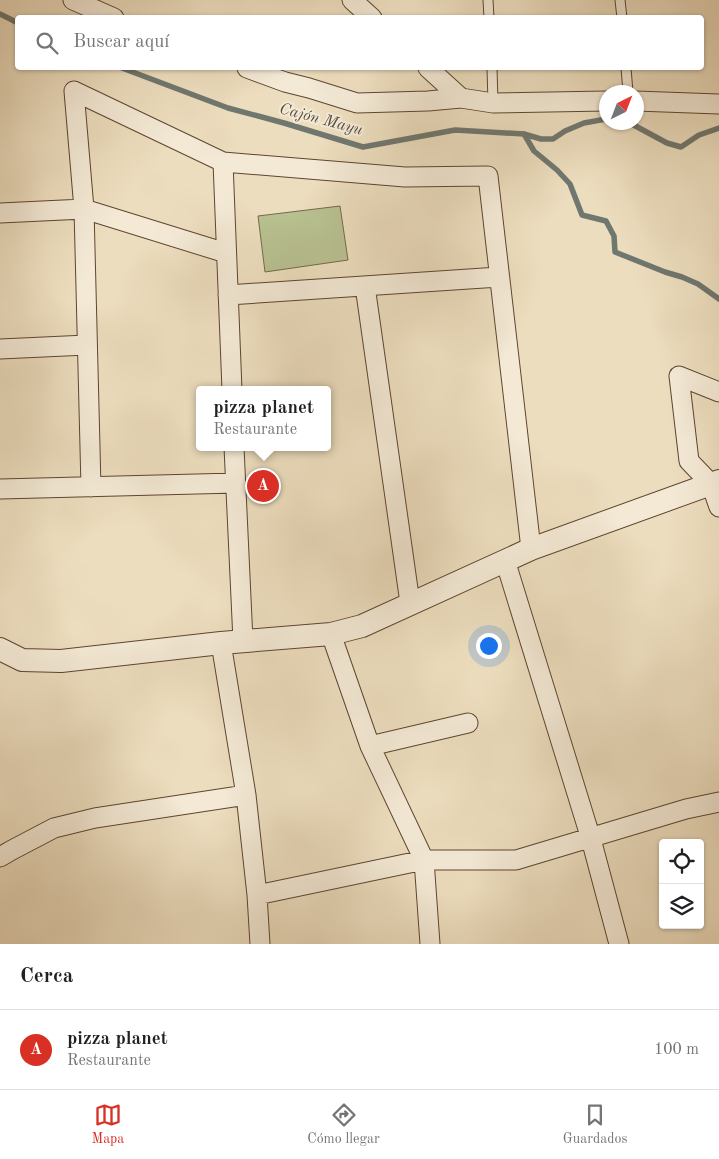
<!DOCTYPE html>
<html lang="es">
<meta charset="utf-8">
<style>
:root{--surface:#fff;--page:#f6f6f6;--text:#202124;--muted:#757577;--line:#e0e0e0;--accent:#d93025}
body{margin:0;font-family:"Old Standard TT",serif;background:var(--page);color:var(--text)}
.controls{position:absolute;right:15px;bottom:15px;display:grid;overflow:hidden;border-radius:5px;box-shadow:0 1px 4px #0004}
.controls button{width:45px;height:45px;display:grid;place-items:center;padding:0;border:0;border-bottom:1px solid var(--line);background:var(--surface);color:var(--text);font:25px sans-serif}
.compass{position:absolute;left:599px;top:85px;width:45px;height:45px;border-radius:50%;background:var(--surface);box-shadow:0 1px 4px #0004;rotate:42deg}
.you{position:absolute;left:488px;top:645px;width:18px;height:18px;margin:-12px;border:4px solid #fff;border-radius:50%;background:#1a73e8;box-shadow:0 0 0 8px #1a73e833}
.badge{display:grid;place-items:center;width:32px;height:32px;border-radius:50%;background:var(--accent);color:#fff;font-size:16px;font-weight:700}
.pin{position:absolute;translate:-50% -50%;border:2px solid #fff;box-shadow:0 1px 5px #0006}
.popup{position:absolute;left:196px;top:386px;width:135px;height:65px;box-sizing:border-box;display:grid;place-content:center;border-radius:5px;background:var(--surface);filter:drop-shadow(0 1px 4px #0005);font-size:16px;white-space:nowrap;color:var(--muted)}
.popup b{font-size:19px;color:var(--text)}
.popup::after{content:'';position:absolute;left:50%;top:100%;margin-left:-10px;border:10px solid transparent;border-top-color:var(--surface)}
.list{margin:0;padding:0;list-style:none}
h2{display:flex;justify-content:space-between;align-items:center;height:65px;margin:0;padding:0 20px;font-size:21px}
h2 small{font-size:16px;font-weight:400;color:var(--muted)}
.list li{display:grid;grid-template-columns:32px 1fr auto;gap:15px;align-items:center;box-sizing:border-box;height:80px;padding:0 20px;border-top:1px solid var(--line)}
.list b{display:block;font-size:19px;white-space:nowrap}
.list p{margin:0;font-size:16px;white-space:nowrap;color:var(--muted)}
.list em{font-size:16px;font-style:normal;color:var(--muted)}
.icon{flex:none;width:28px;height:28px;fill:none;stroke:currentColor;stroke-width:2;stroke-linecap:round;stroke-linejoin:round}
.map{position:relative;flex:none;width:719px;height:944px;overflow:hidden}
.search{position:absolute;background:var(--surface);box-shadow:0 1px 4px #0004;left:15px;right:15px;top:15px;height:55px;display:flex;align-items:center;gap:12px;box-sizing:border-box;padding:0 18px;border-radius:5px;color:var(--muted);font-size:19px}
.sheet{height:145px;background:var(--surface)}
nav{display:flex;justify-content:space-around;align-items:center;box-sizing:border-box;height:70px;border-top:1px solid var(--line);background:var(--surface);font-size:14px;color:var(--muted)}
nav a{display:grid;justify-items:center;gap:2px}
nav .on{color:var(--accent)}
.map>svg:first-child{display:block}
.green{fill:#b8c191;stroke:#746a48}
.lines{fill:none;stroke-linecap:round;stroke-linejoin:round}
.stream{stroke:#70776f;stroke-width:5.5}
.service-casing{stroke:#5f4530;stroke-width:11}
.minor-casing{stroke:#5f4530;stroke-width:21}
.tertiary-casing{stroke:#5f4530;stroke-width:24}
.service{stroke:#f3e9d5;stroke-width:9}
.minor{stroke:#f3e9d5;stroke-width:19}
.tertiary{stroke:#f3e9d5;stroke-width:22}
.labels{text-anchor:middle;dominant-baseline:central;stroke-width:4;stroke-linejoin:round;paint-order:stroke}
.water-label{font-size:16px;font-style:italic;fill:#554d41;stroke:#f3e9d5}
</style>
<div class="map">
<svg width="719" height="944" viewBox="0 0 719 944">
<rect width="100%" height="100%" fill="#ecddbe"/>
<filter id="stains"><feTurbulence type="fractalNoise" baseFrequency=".004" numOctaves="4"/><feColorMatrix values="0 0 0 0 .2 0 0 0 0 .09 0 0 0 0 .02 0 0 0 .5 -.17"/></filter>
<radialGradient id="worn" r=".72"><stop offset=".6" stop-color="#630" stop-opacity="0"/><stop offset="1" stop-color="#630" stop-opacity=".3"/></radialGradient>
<!-- green -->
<path class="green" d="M340,206l8,54 -83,12 -7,-56z"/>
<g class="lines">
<!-- stream -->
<path class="stream" d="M0,14l18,9
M122,68l106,40 56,15 79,24 92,-17 69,4 17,5h12l12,-8 19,-8 22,-4
M628,122l39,21 14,4 18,-12 20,-7
M524,134l10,17 23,19 13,14 12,31 24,6 8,15 1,16 50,20 17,5 16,7 21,15"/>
<defs>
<path id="service" d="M488,0l1,18
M620,0l2,18
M492,68l1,35
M626,68l2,24"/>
<path id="minor" d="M73,0l41,18
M352,0l20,18
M247,68l38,14 24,6 48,15 71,-2 33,-3 32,5 113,-2
M428,68l33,30
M74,91l149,71 182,15 83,-1 43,373
M74,91l10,118 7,278
M636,101l83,3
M223,162l9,228
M0,213l84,-4 142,44
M365,286l45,317
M228,295l271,-18
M0,349l87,-4
M719,392l-40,-16 10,85 22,23 8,23
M234,447l9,194
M0,489l236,-6
M505,560l86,279 28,105
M331,634l39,112 54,114 6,84
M221,643l25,152 11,100 3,49
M370,746l98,-23
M0,857l12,-7 42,-22 41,-10 151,-23
M257,895l167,-35h92l170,-51 33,-7"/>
<path id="tertiary" d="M0,649l22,11 39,1 160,-18 110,-9 31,-8 169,-77 188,-68"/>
</defs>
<!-- service casing -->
<use href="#service" class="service-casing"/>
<!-- minor casing -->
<use href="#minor" class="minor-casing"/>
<!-- tertiary casing -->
<use href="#tertiary" class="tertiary-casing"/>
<!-- service -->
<use href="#service" class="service"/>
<!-- minor -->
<use href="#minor" class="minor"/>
<!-- tertiary -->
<use href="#tertiary" class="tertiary"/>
</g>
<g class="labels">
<!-- water labels -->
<g class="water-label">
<text transform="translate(321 120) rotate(15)">Cajón Mayu</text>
</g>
</g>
<rect width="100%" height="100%" filter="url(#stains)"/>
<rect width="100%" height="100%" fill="url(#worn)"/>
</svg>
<div class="controls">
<button><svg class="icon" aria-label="locate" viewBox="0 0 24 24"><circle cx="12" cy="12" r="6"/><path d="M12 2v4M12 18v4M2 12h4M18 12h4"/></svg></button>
<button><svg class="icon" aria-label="layers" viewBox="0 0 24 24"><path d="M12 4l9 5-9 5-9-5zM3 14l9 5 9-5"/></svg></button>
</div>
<svg class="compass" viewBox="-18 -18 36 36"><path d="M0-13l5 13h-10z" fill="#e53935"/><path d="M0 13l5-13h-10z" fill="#757577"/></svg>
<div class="you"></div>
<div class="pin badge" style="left:263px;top:486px">A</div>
<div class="popup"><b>pizza planet</b>Restaurante</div>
<div class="search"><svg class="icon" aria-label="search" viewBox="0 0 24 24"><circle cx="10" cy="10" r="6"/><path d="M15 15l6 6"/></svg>Buscar aquí</div>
</div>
<section class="sheet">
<h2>Cerca<small></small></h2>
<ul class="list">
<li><span class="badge">A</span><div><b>pizza planet</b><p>Restaurante</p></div><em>100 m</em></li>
</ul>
</section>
<nav>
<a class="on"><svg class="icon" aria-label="map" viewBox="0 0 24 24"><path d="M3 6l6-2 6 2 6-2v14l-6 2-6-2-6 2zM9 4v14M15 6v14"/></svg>Mapa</a>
<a><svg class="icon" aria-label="directions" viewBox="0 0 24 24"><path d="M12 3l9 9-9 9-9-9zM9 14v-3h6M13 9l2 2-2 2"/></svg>Cómo llegar</a>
<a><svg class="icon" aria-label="saved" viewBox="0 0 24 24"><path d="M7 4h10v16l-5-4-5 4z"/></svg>Guardados</a>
</nav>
